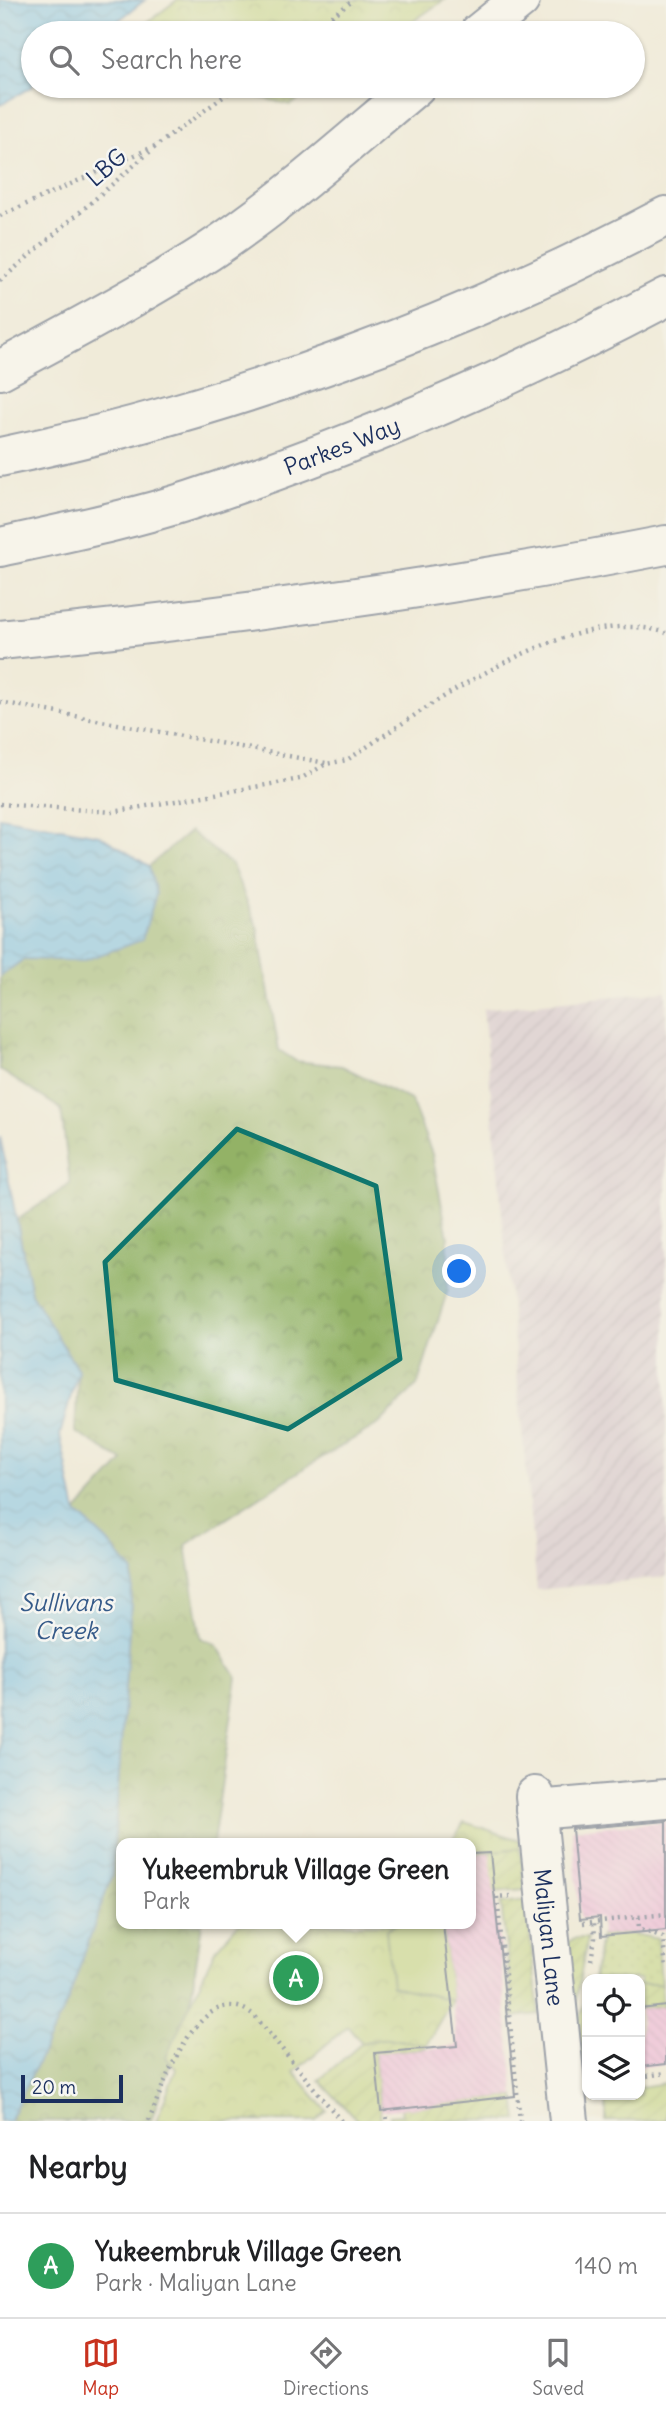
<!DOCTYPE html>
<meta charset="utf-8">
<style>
:root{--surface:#fff;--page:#f2f2f2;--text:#202124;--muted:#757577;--line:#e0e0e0;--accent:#c8321e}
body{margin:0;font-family:Delius,sans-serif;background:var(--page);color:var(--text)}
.controls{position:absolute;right:21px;bottom:21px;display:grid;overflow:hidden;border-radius:14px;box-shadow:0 2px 5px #0004}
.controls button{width:63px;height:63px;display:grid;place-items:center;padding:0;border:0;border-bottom:2px solid var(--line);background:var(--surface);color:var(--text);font:35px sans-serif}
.scale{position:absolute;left:21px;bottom:18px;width:102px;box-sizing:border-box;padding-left:7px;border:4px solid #1b2f5e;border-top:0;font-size:19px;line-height:24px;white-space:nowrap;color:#1b2f5e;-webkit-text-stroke:5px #f6f6f2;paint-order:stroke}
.you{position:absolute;left:460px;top:1272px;width:24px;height:24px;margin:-18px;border:5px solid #fff;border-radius:50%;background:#1a73e8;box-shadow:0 0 0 10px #1a73e833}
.badge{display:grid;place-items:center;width:46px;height:46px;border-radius:50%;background:var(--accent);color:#fff;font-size:23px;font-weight:700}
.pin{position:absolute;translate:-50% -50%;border:4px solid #fff;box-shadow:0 2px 7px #0006}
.popup{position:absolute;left:116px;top:1838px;width:360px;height:91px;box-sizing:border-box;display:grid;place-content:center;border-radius:14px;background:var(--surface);filter:drop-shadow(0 2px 5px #0005);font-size:23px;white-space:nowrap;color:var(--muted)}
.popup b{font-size:26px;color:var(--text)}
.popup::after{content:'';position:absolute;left:50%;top:100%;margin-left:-14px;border:14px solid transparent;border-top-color:var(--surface)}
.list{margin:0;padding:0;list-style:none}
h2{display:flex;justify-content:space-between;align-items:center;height:91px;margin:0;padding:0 28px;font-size:30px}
h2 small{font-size:23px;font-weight:400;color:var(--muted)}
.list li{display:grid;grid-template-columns:46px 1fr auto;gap:21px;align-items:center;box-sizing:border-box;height:105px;padding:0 28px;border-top:2px solid var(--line)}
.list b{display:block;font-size:26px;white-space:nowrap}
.list p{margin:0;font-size:23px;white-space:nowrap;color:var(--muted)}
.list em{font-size:23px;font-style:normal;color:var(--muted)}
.icon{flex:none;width:38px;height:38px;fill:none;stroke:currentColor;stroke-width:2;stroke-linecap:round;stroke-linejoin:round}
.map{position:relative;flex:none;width:666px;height:2121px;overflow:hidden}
.search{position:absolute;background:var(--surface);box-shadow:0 2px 5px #0004;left:21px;right:21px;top:21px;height:77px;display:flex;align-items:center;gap:18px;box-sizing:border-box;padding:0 24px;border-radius:38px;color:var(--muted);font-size:26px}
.sheet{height:196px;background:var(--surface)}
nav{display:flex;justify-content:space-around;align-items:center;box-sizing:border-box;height:98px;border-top:2px solid var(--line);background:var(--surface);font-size:19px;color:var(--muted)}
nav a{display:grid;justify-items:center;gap:4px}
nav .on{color:var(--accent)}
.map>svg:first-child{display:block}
.industrial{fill:url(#industrial-furrows)}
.grass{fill:url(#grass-dots);stroke:#6a8069;stroke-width:2}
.forest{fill:url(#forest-crowns);stroke:#577062;stroke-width:2}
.park{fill:url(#park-crowns);stroke:#6a8069;stroke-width:2}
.garden{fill:url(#garden-furrows);stroke:#6a8069;stroke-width:2}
.pitch{fill:#bad074;stroke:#6a8069;stroke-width:2}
.water{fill:url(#water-waves);stroke:#4677a5;stroke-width:2}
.building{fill:url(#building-back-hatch)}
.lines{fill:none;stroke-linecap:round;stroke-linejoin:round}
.minor-casing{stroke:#3b4b70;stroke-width:42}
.highway-casing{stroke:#3b4b70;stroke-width:42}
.path{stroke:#3b4b70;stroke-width:4.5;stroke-dasharray:2 5;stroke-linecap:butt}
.minor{stroke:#fff;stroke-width:38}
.highway{stroke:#fff;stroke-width:38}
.marked{fill:none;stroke:#0f766e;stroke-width:5;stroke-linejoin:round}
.labels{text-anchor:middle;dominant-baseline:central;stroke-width:5;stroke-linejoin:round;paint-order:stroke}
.street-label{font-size:23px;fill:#1b2f5e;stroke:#f6f6f2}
.water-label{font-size:24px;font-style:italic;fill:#355a89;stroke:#f6f6f2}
</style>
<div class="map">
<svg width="666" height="2121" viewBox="0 0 666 2121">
<defs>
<pattern id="industrial-furrows" width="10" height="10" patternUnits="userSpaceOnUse" patternTransform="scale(1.75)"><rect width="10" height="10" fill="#cfbdcf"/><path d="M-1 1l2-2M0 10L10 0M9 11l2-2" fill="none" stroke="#a79aab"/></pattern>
<pattern id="grass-dots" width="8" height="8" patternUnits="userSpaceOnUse" patternTransform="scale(1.75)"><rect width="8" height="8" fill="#bad074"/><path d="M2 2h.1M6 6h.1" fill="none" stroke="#9fb367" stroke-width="1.8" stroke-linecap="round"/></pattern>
<pattern id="forest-crowns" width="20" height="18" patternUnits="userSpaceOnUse" patternTransform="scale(1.75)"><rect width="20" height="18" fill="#93b266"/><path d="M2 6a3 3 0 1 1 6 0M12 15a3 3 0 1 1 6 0" fill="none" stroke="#779157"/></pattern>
<pattern id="park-crowns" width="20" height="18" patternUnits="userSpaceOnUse" patternTransform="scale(1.75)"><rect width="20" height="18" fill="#bad074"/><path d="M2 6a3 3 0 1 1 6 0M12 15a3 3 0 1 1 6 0" fill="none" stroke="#9fb367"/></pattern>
<pattern id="garden-furrows" width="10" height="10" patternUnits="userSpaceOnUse" patternTransform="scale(1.75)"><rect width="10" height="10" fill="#bad074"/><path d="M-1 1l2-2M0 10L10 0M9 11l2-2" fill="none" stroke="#9fb367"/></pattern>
<pattern id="water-waves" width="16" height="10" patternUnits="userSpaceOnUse" patternTransform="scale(1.75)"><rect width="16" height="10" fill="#72bfec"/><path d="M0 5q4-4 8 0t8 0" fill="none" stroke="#5d9cc2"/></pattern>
<pattern id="building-back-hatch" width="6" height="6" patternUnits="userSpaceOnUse" patternTransform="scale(1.75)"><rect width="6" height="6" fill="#efa8dc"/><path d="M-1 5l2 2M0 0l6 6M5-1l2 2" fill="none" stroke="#cc91bf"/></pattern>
</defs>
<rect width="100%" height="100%" fill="#f6f6f2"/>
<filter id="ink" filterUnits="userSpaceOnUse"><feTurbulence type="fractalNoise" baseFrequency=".0143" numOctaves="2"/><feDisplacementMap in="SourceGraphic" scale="14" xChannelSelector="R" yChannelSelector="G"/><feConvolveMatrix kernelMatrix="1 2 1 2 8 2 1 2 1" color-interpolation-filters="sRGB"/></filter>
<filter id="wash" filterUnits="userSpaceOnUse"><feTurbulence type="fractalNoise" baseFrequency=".00686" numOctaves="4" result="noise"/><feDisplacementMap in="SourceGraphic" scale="28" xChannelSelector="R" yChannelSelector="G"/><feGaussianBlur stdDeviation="1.57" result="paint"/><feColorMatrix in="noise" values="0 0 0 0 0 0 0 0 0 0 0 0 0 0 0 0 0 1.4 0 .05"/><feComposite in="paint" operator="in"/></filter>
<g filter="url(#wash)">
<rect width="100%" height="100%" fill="#f0ebd9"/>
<!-- industrial -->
<path class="industrial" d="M666,991v586l-129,13 -54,-581z"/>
<!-- grass -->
<path class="grass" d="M629,1933l29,6 3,45h-21v-5h-46l7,-43z"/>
<!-- forest -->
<path class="forest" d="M190,831l42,34 25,61 22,124 17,11 46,5 69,34 21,54 16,83v52l-30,95 -38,39 -72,43 -122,79 15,93 15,6 21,34 -24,165h-92v81h81l-12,81 -39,116h-142l59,-121 44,-126 21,-302 -26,-31 -31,-29 47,-51 -48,-29 3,-62 -47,-76 -14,-74 53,-36 -9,-75 -61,-39v-94l24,-17 132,-65 -7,-28z"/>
<!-- park -->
<path class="park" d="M177,0h267l-48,33h-263z
M217,86h102l-29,19z
M464,1822l56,18v8l-49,6v-11h-20z
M238,1924h159l-11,6 66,70 -26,45 -39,-7 -25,5 -14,-17 -54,46 33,39 -11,10h-160l20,-52 -10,-12 49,-107z"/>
<!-- garden -->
<path class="garden" d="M520,1848l5,41 -54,5v-40z
M526,1900l13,114 -25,3 -13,-114z
M576,1938h11l-12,69 -9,-64z
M640,1984h21l2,22 -23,3z
M587,1998v79l-8,1 -3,-53z
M387,2038l39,7v3l-51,6 6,67h-23l-39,-41 43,-37z
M666,2083v38h-60v-26h34v-8z
M515,2096l3,24 -127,1 -1,-5 12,-1 -1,-7z"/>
<!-- pitch -->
<path class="pitch" d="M397,1924h46l9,76 -60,-14 -6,-56z"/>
<!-- water -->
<path class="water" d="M0,0h145l-43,33h-69v53l-33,19z
M0,817l99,18 50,31 7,28 -14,46 -60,21 -58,-2 -24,17z
M0,1136l31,158 47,76 -18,65 16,77 31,29 26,31 -21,302 -44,126 -59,121h-9z"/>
<g id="blocks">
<!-- building -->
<path class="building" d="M666,1821v109l-65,6 -1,-19 -20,2 -8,-90z
M490,1853l25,243 -134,15 -6,-58 82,-7 -14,-122h28v-70z
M666,2006v58l-26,3v-58z"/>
</g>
</g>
<g filter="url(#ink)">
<use href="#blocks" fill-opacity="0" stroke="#3b4b70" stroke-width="2"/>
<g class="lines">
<defs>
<g id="minor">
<path id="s1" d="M535,1796l34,325"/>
<path d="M536,1810l130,-11"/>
</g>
<g id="highway">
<path d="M479,33l41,-33"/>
<path d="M0,370c70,-38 141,-75 208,-118 72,-47 142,-111 208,-166"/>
<path d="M0,457c226,-46 463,-133 666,-241"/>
<path id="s2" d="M0,547c63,-14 129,-27 191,-47 164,-54 323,-122 475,-203"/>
<path d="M0,640c224,-22 445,-52 666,-95"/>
</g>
</defs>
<!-- minor casing -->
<use href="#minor" class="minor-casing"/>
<!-- highway casing -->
<use href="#highway" class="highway-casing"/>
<!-- path -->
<path class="path" d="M309,33l45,-33
M0,216l155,-70
M0,281l160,-138 78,-57
M0,702l326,61
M0,804l113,8 187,-33 26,-15 21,-4c79,-51 222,-160 319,-127
M494,1897l17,-1
M497,1897l23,224
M638,1917l1,11 24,9 3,33
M583,1923l83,-9
M591,1960l4,-22 -1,-16
M640,2077l26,-4
M386,2110l1,11
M149,2121c13,-34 52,-149 106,-105l86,105"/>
<!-- minor -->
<use href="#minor" class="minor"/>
<!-- highway -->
<use href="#highway" class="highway"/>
</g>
</g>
<!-- marked area -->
<path d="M0 0H666V2121H0ZM237,1129l139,57 24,173 -112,70 -172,-49 -11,-118z" fill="#f0ebd9" fill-opacity=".55" fill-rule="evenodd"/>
<path class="marked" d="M237,1129l139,57 24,173 -112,70 -172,-49 -11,-118z"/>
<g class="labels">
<!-- street labels -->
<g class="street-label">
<text transform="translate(106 167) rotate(-41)">LBG</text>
<text stroke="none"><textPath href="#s2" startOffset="357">Parkes Way</textPath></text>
<text stroke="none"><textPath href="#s1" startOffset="142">Maliyan Lane</textPath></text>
</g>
<!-- water labels -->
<g class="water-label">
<text x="66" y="1602">Sullivans<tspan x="66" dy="28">Creek</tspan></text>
</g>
</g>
</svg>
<div class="controls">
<button><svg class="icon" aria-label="locate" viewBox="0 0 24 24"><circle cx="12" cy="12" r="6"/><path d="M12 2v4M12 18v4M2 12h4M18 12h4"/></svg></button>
<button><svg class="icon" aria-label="layers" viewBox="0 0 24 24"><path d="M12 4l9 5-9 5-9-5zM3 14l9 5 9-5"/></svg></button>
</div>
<div class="scale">20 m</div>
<div class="you"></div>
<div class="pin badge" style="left:296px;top:1978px;background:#2e9e5b">A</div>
<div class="popup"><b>Yukeembruk Village Green</b>Park</div>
<div class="search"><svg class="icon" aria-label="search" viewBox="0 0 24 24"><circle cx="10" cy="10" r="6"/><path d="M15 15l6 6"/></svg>Search here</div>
</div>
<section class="sheet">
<h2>Nearby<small></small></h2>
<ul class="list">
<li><span class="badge" style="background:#2e9e5b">A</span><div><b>Yukeembruk Village Green</b><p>Park · Maliyan Lane</p></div><em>140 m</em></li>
</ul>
</section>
<nav>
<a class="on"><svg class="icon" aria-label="map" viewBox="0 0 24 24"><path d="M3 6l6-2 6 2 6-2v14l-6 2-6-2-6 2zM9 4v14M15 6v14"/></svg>Map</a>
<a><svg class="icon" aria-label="directions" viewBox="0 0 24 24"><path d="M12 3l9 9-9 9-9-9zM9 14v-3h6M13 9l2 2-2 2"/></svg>Directions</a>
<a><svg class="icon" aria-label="saved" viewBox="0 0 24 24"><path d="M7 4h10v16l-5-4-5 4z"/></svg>Saved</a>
</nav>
